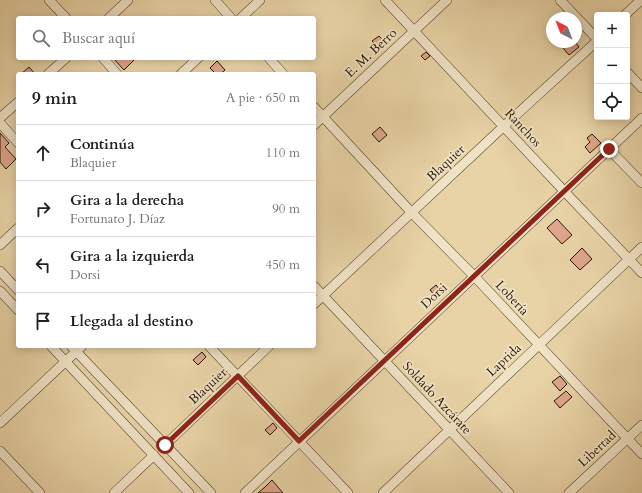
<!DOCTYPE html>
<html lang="es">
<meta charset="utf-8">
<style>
:root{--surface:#fff;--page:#f6f6f6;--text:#202124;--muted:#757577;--line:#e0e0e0}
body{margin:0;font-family:Cardo,serif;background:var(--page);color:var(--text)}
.controls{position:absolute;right:12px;top:12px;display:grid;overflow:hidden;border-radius:4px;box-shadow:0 2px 10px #0003}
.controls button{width:36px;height:36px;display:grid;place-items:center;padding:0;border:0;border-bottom:1px solid var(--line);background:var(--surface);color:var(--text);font:20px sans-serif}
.compass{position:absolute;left:546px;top:12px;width:36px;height:36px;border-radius:50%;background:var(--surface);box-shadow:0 2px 10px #0003;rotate:318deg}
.stop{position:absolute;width:12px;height:12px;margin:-9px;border:3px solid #8f2418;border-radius:50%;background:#fff}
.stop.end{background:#8f2418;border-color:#fff;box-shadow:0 1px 4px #0008}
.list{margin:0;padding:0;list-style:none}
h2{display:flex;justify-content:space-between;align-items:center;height:52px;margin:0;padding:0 16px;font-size:17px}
h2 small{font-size:13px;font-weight:400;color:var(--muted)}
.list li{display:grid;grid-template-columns:26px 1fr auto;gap:12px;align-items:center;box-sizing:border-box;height:56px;padding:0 16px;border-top:1px solid var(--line)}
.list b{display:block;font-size:15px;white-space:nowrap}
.list p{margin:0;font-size:13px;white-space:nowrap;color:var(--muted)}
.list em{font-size:13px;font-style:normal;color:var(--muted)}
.icon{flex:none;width:22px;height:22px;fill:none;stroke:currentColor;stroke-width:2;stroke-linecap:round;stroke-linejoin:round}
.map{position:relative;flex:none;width:642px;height:493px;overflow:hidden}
.search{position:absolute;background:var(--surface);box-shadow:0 2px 10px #0003;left:16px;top:16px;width:300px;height:44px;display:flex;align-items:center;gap:10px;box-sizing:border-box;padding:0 14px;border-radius:4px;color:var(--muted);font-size:15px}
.panel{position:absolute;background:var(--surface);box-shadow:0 2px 10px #0003;left:16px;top:72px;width:300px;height:276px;border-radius:4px}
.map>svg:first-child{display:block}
.building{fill:#dea78c;stroke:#251602}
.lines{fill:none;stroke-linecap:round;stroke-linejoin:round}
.minor-casing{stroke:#56452b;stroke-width:10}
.minor{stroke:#f0e2c5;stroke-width:9}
.route{stroke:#8f2418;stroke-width:5}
.labels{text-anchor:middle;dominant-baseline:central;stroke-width:3.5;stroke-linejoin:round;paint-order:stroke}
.street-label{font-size:13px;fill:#251602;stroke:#f0e2c5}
</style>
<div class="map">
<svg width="642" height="493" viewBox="0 0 642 493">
<rect width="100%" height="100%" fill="#e8d3a6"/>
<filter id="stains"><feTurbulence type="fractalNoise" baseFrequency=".005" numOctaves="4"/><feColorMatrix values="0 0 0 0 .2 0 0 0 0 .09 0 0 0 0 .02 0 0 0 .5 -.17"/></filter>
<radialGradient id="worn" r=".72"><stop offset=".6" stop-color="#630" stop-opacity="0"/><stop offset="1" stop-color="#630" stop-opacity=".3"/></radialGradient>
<!-- building -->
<path class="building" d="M379,36l7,7 -6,6 -8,-8z
M571,42h4l4,5 -10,8 -6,-7z
M426,52l4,4 -5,4 -4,-4z
M113,58h23l-12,12z
M217,61l8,9 -5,4h-4l-6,-6z
M29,67l6,7h-14z
M380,127l7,8 -8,7 -7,-8z
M0,133l9,10 -4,4 11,12 -10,10 -6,-7z
M592,134l9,9 -11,10 -5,-6 5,-5 -3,-4z
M557,219l15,16 -10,9 -15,-16z
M582,248l10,11 -12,11 -10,-10z
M436,285l7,9 -5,5 -8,-9z
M202,352l4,5 -8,8 -5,-5z
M560,376l7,8 -7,7 -8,-9z
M566,391l6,6 -12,11 -6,-7z
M273,423l4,5 -7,7 -5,-5z
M272,480l11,13h-25l7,-6z"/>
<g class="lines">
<defs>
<path id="minor" d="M49,0l17,18
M215,0l16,18
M385,0l179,191 78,82
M560,0l37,39
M625,15l16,-15
M109,18l19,-18
M241,18l19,-18
M103,58l14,16
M269,58l14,16
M627,72l15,16
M48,74l18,-16
M181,74l17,-16
M314,107l98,106 62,63 168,178
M0,118l18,-16
M0,123l18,20
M314,125l133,-125
M609,149l33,34
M0,245l18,-17
M0,271l18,19
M314,286l195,207
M0,291l18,19
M314,304l190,-178 93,-85
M51,346l138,147
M71,346l140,147
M209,346l139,147
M0,423l82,-77
M165,445l104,-99
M0,451l40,42
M114,493l40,-38
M245,493l397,-375
M383,493l259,-246
M569,493l73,-68"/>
</defs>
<!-- minor casing -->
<use href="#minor" class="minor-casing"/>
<!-- minor -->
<use href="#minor" class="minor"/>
</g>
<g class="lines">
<!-- route -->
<path class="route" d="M165,445l73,-69 61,65 310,-292"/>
</g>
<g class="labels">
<!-- street labels -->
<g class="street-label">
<text transform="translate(371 53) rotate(-43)">E. M. Berro</text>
<text transform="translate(523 128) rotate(47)">Ranchos</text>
<text transform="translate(446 163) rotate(-43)">Blaquier</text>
<text transform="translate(434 296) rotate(-43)">Dorsi</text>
<text transform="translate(512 298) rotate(47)">Lobería</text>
<text transform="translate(504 360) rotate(-43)">Laprida</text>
<text transform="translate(208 386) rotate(-43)">Blaquier</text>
<text transform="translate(437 398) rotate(47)">Soldado Azcárate</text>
<text transform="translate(597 449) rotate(-43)">Libertad</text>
</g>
</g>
<rect width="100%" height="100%" filter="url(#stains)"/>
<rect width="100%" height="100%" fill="url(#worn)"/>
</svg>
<div class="controls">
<button>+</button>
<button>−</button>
<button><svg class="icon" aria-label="locate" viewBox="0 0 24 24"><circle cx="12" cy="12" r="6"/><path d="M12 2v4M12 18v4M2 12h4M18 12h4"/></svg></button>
</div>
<svg class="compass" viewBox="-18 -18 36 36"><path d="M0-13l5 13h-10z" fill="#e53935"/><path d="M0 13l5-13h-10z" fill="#757577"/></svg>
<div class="stop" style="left:165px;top:445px"></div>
<div class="stop end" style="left:609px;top:149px"></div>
<div class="search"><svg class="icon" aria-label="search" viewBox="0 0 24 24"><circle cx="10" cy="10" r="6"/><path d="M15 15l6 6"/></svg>Buscar aquí</div>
<section class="panel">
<h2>9 min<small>A pie · 650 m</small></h2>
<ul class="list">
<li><svg class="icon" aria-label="ahead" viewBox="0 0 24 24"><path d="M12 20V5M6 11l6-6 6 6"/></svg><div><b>Continúa</b><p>Blaquier</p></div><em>110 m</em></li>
<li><svg class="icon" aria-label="right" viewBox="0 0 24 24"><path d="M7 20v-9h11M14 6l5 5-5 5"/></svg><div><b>Gira a la derecha</b><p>Fortunato J. Díaz</p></div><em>90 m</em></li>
<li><svg class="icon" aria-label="left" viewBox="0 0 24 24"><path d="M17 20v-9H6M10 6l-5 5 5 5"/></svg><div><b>Gira a la izquierda</b><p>Dorsi</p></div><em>450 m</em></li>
<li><svg class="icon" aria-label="arrive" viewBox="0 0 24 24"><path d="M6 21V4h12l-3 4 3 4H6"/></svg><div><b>Llegada al destino</b></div></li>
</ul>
</section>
</div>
